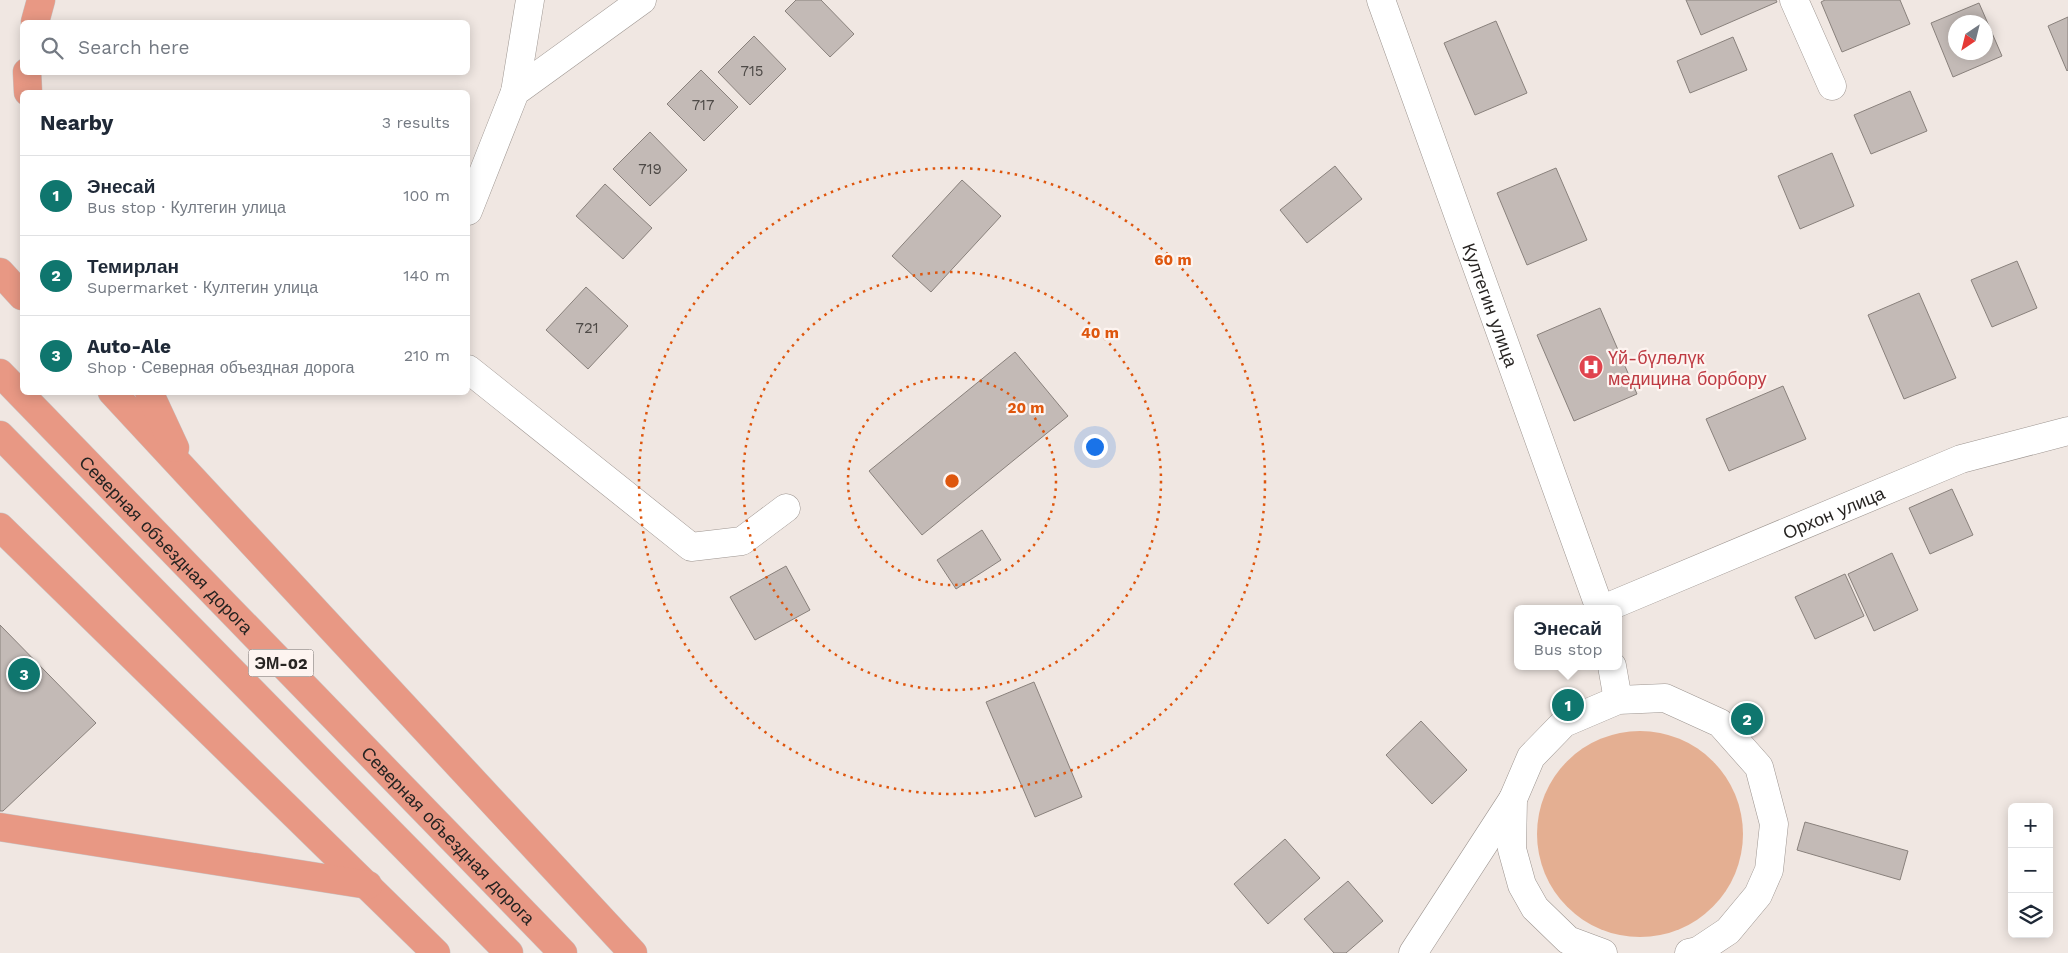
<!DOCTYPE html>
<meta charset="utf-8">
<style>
:root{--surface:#fff;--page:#f6f6f7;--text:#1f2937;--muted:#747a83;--line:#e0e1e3;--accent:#0f766e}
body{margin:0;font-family:"Work Sans",sans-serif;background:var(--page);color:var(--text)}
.controls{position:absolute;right:15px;bottom:15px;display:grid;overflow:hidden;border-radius:8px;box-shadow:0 2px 12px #0003}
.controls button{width:45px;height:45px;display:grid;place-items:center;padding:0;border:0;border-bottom:1px solid var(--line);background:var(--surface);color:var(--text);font:25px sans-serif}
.compass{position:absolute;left:1948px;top:15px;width:45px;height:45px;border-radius:50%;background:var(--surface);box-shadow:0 2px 12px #0003;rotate:215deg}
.you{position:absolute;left:1094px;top:446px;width:18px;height:18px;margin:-12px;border:4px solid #fff;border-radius:50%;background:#1a73e8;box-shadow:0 0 0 8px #1a73e833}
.badge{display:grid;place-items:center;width:32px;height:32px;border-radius:50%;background:var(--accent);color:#fff;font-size:16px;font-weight:700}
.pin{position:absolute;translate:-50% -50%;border:2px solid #fff;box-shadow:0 1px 5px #0006}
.popup{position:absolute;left:1514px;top:605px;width:108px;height:65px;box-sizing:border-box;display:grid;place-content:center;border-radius:8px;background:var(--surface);filter:drop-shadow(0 1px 4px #0005);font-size:16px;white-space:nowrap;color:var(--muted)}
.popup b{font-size:19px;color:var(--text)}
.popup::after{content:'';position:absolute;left:50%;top:100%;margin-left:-10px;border:10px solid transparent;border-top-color:var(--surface)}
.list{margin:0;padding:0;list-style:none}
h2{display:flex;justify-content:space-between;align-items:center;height:65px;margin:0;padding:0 20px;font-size:21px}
h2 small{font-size:16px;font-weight:400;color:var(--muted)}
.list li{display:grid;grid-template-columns:32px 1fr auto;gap:15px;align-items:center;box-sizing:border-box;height:80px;padding:0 20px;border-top:1px solid var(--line)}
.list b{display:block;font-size:19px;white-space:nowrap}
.list p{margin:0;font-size:16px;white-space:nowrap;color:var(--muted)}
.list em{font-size:16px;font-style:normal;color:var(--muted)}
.icon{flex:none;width:28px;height:28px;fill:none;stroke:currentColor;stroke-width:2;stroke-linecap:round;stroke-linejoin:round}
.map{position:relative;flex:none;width:2068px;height:953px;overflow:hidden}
.search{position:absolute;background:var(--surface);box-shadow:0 2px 12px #0003;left:20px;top:20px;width:450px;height:55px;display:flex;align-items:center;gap:12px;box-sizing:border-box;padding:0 18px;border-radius:8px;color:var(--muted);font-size:19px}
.panel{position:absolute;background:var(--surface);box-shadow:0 2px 12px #0003;left:20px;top:90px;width:450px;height:305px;border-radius:8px}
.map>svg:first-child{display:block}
.green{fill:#e4af92}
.building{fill:#c3bab6;stroke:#89817c;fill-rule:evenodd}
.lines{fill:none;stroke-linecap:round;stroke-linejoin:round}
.minor-casing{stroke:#9d9590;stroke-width:29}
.trunk-casing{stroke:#c7c6c6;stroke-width:29}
.minor{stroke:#fff;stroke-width:28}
.trunk{stroke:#e89884;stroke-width:28}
.ring{fill:none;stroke:#de560d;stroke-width:2.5;stroke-dasharray:2.5 5}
.labels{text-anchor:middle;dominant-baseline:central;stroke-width:4.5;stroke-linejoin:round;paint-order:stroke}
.number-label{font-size:15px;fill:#4e4a47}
.shield{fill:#fdf4f0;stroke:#676260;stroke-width:1}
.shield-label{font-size:16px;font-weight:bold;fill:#272422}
.street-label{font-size:18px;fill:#272422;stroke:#fdf4f0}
.health-label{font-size:18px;fill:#be3a42;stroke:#fdf4f0;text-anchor:start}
.centre{fill:#de560d;stroke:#fdf4f0;stroke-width:2.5}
.ring-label{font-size:15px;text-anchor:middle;font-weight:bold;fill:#de560d;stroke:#fdf4f0;stroke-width:4.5;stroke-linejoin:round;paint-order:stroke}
</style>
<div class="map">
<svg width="2068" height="953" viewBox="0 0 2068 953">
<rect width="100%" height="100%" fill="#f0e7e2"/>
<!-- green -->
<path class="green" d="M1537 834a103 103 0 1 1 206 0a103 103 0 1 1-206 0Z"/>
<!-- building -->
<path class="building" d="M796,0h25l33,34 -24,23 -45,-46z
M1686,0h90l1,2 -76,33z
M1825,0h75l10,24 -68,28 -21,-50z
M1979,3l23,53 -49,21 -22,-54zM1956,22h30v30h-30z
M2068,17v53l-1,1 -19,-45z
M1496,21l31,72 -52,22 -31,-72z
M754,36l32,33 -36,36 -32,-33z
M1733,37l14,33 -57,23 -13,-32z
M701,70l37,37 -34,34 -37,-37z
M1910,91l17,40 -56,23 -17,-39z
M650,132l37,38 -37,36 -37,-37z
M1832,153l22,53 -54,23 -22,-53z
M1335,166l27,33 -55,44 -27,-33z
M1556,168l31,72 -60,25 -30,-72z
M962,180l39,36 -70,76 -39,-36z
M605,184l47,44 -29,31 -47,-43z
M2017,261l20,47 -45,19 -21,-47z
M586,287l42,39 -40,43 -42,-39z
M1919,293l37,85 -52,21 -36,-84z
M1600,308l37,86 -63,27 -37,-86z
M1015,352l53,64 -146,119 -53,-64z
M1783,386l23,53 -77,32 -23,-52z
M1952,489l21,46 -43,19 -21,-46z
M982,530l19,30 -45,29 -19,-29z
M1892,553l26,57 -44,21 -26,-57z
M786,566l24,44 -55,30 -25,-43z
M1845,574l19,42 -49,23 -20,-42z
M0,625l96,98 -93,88h-3z
M1034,682l48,115 -47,20 -49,-115z
M1421,721l46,49 -35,34 -46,-49z
M1805,822l103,29 -8,29 -103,-30z
M1285,839l35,39 -52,46 -34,-40z
M1348,881l35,40 -37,32h-12l-30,-34z"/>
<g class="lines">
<defs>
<g id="minor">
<path id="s1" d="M1381,0l219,609"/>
<path d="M1794,0l38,86"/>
<path d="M515,92l15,-92"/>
<path d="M468,211l47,-119 127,-92"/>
<path d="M468,369l223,178 51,-6 44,-33"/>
<path id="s2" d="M1603,609l358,-150 107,-28"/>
<path d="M1612,666l6,34"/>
<path d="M1413,953l100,-154"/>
<path d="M1603,953l-35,-13 -33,-32 -13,-23 -10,-36 1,-50 18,-42 33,-34 54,-23 47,-2 55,25 39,44 15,57 -5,46 -11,25 -30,36 -30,20 -9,2"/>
</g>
<g id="trunk">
<path d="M35,22l6,-22"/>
<path d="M27,72l1,20"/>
<path d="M0,272l22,24"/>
<path id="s3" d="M0,373l563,580"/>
<path d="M112,392l521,561"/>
<path d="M149,392l26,56"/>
<path d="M0,435l509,518"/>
<path d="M0,527l436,426"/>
<path d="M0,827l368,58"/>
</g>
</defs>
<!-- minor casing -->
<use href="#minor" class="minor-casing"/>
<!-- trunk casing -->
<use href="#trunk" class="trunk-casing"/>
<!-- minor -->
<use href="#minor" class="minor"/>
<!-- trunk -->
<use href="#trunk" class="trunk"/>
</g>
<!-- distance rings -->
<g class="ring">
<circle cx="952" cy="481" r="104"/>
<circle cx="952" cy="481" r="209"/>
<circle cx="952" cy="481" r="313"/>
</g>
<!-- icons -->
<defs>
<symbol id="hospital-disc" viewBox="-11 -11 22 22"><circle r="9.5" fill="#e0444e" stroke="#fdf4f0"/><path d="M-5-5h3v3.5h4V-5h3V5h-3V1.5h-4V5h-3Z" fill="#fff"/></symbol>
</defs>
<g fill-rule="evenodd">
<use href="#hospital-disc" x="1577" y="353" width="28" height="28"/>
</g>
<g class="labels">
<!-- number labels -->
<g class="number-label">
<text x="752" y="71">715</text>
<text x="703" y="105">717</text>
<text x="650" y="169">719</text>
<text x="587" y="328">721</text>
</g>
<!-- shield labels -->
<rect class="shield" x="248.5" y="649.5" width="65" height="27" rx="4"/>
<g class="shield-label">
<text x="281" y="663">ЭМ-02</text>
</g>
<!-- street labels -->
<g class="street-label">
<text stroke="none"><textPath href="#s1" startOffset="324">Култегин улица</textPath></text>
<text stroke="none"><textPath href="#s2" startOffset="250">Орхон улица</textPath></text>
<text stroke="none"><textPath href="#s3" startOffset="239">Северная объездная дорога</textPath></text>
<text stroke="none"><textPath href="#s3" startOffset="644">Северная объездная дорога</textPath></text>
</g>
<!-- health labels -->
<g class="health-label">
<text x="1608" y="357">Үй-бүлөлүк<tspan x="1608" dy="21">медицина борбору</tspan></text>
</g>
</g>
<circle cx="952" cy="481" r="8" class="centre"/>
<g class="ring-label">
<text x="1173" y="265">60 m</text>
<text x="1100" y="338">40 m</text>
<text x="1026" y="413">20 m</text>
</g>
</svg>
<div class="controls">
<button>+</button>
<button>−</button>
<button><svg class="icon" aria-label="layers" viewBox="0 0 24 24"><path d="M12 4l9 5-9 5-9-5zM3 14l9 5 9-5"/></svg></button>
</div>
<svg class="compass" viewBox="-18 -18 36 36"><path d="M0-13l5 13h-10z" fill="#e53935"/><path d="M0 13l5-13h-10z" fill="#747a83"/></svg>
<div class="you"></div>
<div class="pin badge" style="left:1568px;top:705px">1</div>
<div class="popup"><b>Энесай</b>Bus stop</div>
<div class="pin badge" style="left:1747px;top:719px">2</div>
<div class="pin badge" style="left:24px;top:674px">3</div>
<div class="search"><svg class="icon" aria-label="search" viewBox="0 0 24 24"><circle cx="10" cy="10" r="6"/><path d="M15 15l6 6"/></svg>Search here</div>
<section class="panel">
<h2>Nearby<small>3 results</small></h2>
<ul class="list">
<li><span class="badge">1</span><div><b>Энесай</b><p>Bus stop · Култегин улица</p></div><em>100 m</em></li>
<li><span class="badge">2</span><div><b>Темирлан</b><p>Supermarket · Култегин улица</p></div><em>140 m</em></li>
<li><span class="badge">3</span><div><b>Auto-Ale</b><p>Shop · Северная объездная дорога</p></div><em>210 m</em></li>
</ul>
</section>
</div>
